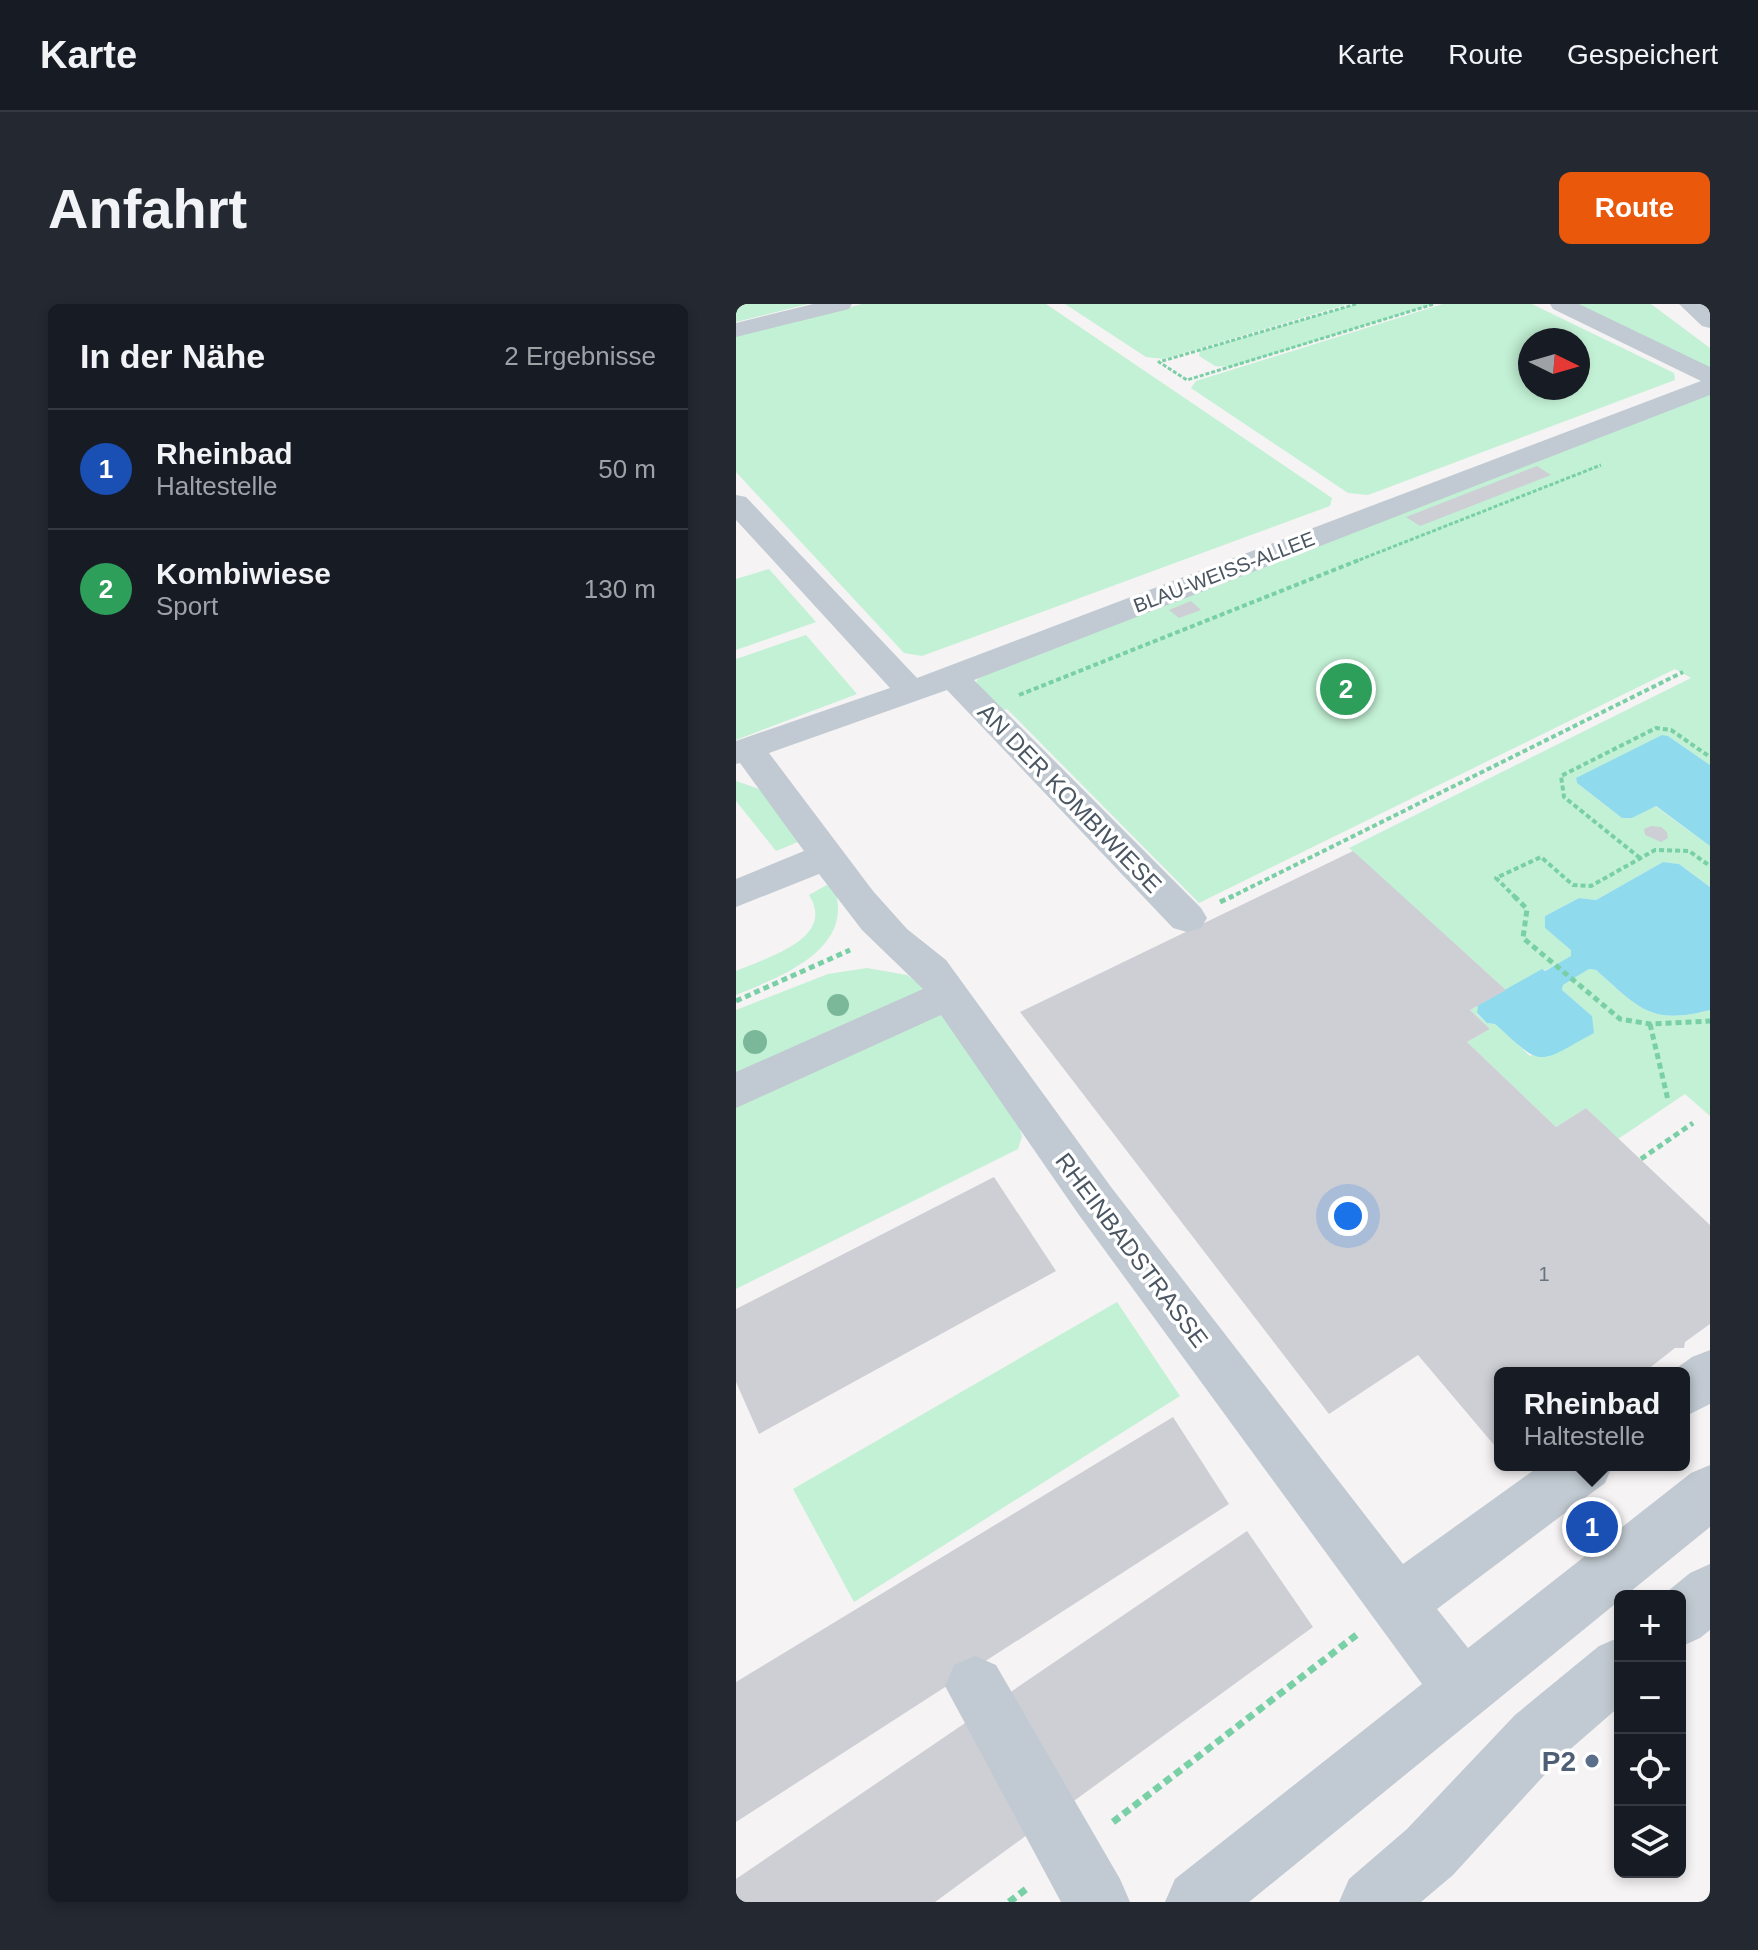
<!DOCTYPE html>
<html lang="de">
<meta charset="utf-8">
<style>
:root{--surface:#171b24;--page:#242831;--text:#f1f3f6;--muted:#9ea1a6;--line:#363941;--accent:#ea580c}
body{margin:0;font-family:Helvetica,sans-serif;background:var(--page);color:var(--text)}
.controls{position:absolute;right:24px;bottom:24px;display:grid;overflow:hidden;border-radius:12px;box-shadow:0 4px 12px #0003}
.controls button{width:72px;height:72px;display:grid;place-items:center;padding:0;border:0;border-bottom:2px solid var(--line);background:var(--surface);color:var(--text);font:40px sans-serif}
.compass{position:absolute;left:782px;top:24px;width:72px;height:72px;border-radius:50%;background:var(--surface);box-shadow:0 4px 12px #0003;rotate:95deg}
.you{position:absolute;left:612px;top:912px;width:28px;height:28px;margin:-20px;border:6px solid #fff;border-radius:50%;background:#1a73e8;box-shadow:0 0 0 12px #1a73e833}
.badge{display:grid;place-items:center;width:52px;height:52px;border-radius:50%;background:var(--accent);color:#fff;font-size:26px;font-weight:700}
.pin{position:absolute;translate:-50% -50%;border:4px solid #fff;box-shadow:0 2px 8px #0006}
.popup{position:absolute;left:758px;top:1063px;width:196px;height:104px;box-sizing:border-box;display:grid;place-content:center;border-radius:12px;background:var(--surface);filter:drop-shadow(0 2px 6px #0005);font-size:26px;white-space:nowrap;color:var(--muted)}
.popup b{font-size:30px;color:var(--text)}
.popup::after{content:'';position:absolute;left:50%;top:100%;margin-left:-16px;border:16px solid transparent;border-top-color:var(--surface)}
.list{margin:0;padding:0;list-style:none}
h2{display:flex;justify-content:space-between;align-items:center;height:104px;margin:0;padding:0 32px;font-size:34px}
h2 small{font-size:26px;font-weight:400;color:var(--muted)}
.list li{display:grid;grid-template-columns:52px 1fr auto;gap:24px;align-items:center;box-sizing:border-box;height:120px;padding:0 32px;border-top:2px solid var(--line)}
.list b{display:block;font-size:30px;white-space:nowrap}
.list p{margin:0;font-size:26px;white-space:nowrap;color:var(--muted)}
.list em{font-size:26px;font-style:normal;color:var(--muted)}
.icon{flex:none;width:44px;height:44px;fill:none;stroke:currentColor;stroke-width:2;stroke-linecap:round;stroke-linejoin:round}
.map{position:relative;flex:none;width:974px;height:1598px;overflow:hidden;border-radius:12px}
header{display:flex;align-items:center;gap:48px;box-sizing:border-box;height:112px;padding:0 40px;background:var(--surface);border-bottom:2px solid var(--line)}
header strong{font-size:38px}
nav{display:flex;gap:44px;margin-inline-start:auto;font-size:28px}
.intro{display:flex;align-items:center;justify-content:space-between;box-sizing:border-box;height:192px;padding:0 48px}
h1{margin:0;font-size:56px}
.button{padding:20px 36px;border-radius:12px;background:var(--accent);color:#fff;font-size:28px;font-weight:700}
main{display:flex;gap:48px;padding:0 48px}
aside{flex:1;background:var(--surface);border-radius:12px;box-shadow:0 4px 12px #0003}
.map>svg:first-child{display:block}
.green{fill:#c3f1d5;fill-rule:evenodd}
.water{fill:#90daee}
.building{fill:#cdcfd5}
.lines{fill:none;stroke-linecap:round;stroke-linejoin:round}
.path-far3{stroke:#7ad0a6;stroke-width:3;stroke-dasharray:4 2;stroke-linecap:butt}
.path-far2{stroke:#7ad0a6;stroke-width:4;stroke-dasharray:5 3;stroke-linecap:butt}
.path-far1{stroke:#7ad0a6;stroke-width:5;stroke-dasharray:6 4;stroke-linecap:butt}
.path{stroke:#7ad0a6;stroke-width:7;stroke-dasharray:8 5;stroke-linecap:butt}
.minor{fill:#c1cad2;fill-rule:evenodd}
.tree{fill:#7bb799}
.service-dot{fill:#5c6f8a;stroke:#fff;stroke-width:3}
.labels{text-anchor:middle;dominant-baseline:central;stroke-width:7;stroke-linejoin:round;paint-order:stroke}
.far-street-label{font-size:20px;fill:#4a5661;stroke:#fff}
.number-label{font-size:20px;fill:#6b747e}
.street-label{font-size:24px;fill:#4a5661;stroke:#fff}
.near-service-label{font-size:28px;font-weight:bold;fill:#4e5e75;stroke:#fff;text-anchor:end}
</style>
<header>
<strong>Karte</strong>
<nav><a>Karte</a><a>Route</a><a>Gespeichert</a></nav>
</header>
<div class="intro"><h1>Anfahrt</h1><a class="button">Route</a></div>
<main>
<aside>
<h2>In der Nähe<small>2 Ergebnisse</small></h2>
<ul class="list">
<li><span class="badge" style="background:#1a4fb4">1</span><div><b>Rheinbad</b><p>Haltestelle</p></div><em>50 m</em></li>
<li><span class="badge" style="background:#2e9e5b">2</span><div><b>Kombiwiese</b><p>Sport</p></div><em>130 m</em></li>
</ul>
</aside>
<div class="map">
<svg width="974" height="1598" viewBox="0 0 974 1598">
<rect width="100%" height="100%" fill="#f5f3f3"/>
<!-- green -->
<path class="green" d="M0,0h72l-72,18z
M126,0h184l286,194 -2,8 -408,150 -18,-3 -168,-181v-136z
M329,0h283l-184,55 -18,-2z
M620,0h78l-202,63 -17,-1 -16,-10 1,-6z
M707,0h89l142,69 1,7 -307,115 -20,-2 -157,-105 5,-7zM794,36h48v48h-48z
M829,0h86l59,44v23z
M974,88v373l-42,-29 -92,43 1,4 45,35h10l23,-12 55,40v41l-31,-23 -16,-2 -67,38 -17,-2 -34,18v12l27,22 -1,7 -65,33 -157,-142 342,-170 -16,-9 -476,234 -192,-194 -9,3 -23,-25 2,-7 8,-7z
M33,265l47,53 -80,28v-71z
M70,331l51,59 -121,46v-81z
M0,477l23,8 44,51 -27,11 -40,-50z
M96,578c28,65 -48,93 -96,113v-24c29,-13 101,-32 73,-76z
M131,664l40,7 15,11 93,127 7,23 -4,13 -282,140v-279l92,-36z
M853,665l7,1c42,37 54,56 114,40v106l-25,-22 -67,45 -32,-31 -30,19 -89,-85 23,-13 -20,-19 8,-5 -1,9 10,9 8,1 35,32 62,-40 -30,-26 1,-5z
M381,998l63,94 -326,206 -61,-113z"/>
<!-- water -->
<path class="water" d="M926,431l6,1 42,29v81l-54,-40 -24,12h-10l-45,-35 -1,-5z
M927,558l16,2 31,23v123c-60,16 -72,-3 -114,-40l-7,-1 -26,16 -1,5 30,26 2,17c-57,31 -50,36 -99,-9l-8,-1 -10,-10 1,-8 64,-36 3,2 26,-15v-6l-26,-22v-12l34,-18 17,2z"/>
<!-- building -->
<path class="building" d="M801,162l14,9 -131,51 -14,-9z
M455,297l10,9 -22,8 -10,-8z
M915,522l10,1 6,5 1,6 -7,4 -16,-7 -1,-6z
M617,547l153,139 -36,20 20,19 -23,13 89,85 30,-19 124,117v99l-25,18 -1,6h-9l-32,25h-143v79l-82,-97 -89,59 -309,-402z
M258,873l62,94 -297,163 -23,-52v-73z
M437,1113l56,87 -493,318v-140z
M511,1227l66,96 -378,275h-199v-23z"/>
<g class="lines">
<!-- path-far3 -->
<path class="path-far3" d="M620,0l-197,58 28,18 247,-76
M618,258l247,-97"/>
<!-- path-far2 -->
<path class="path-far2" d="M283,391l340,-135
M904,554l-76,-61 -3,-21 95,-48 15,2 39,27
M493,594l454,-226
M780,594l-20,-20 45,-21 32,28 18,1 64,-36 34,1 21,15"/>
<!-- path-far1 -->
<path class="path-far1" d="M778,592l13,13 -4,29 97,81 30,5 60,-3
M484,598l13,-6
M0,697l114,-51
M914,720l18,76
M905,855l52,-36"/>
<!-- path -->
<path class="path" d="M377,1518l246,-189
M273,1598l20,-15"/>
<!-- minor -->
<path class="minor" d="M77,0h39l-3,5 -113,28v-14z
M814,0h29l131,63v28l-736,285 227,228 6,10 -6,10 -14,4 -14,-4 -226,-238 -178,63 104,138 34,38 39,31 165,227 292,377 138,-99h72l-8,18 -168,126 31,39 223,-175 19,-8v62l-85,69h-5v4l-371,302h-84l10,-23 247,-195 -343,-469 -138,-200 -205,93v-36l187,-83 -61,-59 -43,-56 -83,33v-28l68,-28 -64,-88 -4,1v-23l154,-53 -154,-168v-25l10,2 171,181 784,-297 -148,-72z
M943,0h25l6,5v19l-8,-2z
M974,1046v54l-26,13v-44h-14l22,-16z
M974,1260v66l-10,8 -20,9v-51h-18l28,-23z
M884,1333v69l-61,53 -106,116 -32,27h-82l10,-23 58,-50 108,-114 84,-69z
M239,1352l21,9 124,214 10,23h-69l-116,-216 9,-21z"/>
</g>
<!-- trees -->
<g class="tree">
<circle cx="102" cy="701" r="11"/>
<circle cx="19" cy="738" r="12"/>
</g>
<!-- markers -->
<circle class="service-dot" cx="856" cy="1457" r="8"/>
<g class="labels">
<!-- far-street labels -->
<g class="far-street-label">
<text transform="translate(488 268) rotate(-21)">BLAU-WEISS-ALLEE</text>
</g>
<!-- number labels -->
<g class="number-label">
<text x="808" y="970">1</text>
</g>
<!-- street labels -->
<g class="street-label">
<text transform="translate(334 494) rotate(46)">AN DER KOMBIWIESE</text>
<text transform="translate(396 946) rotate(53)">RHEINBADSTRASSE</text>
</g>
<!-- near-service labels -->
<g class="near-service-label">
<text x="840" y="1457">P2</text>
</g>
</g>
</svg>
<div class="controls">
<button>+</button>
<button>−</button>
<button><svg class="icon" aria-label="locate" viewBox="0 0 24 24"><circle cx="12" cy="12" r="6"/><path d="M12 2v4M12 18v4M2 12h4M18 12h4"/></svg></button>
<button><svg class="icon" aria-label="layers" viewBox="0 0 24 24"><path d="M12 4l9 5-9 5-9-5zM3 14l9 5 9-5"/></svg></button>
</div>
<svg class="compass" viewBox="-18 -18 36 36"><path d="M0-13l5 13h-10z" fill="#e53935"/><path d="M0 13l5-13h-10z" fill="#9ea1a6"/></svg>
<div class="you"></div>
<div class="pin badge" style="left:856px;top:1223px;background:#1a4fb4">1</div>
<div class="popup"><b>Rheinbad</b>Haltestelle</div>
<div class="pin badge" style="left:610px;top:385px;background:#2e9e5b">2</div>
</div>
</main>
